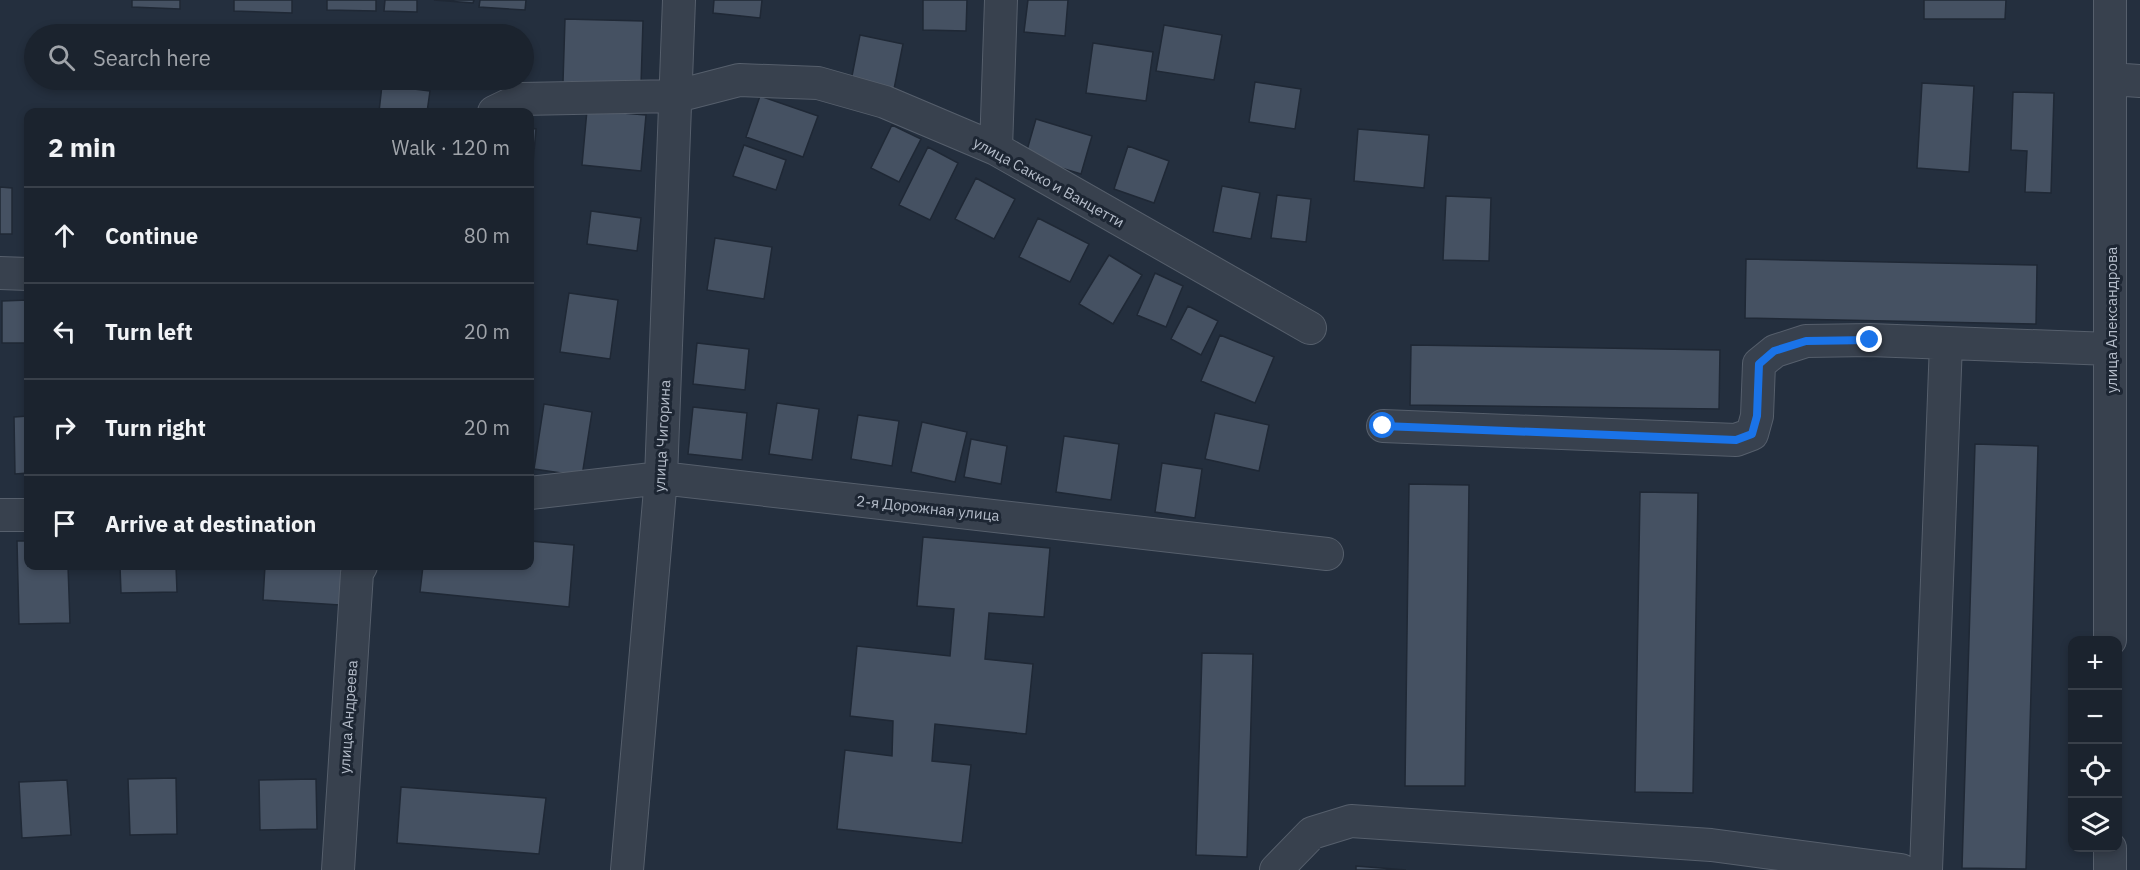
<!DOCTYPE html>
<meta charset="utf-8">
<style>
:root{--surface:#1b232e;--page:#242b36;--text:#f1f3f6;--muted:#a0a4aa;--line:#39404a}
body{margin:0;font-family:"IBM Plex Sans",sans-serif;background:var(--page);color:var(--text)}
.controls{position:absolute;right:18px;bottom:18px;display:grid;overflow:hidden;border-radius:12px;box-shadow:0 3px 9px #0003}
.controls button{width:54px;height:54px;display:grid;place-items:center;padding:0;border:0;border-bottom:2px solid var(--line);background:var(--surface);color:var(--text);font:30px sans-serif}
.stop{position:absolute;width:18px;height:18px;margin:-14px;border:4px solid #1a73e8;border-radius:50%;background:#fff}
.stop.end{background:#1a73e8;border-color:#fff;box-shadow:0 2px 6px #0008}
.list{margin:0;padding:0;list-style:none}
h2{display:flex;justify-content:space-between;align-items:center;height:78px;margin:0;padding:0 24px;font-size:26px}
h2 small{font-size:20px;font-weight:400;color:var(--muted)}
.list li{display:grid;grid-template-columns:39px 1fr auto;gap:18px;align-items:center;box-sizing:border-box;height:96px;padding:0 24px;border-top:2px solid var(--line)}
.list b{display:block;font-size:22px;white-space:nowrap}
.list em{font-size:20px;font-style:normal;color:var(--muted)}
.icon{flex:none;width:33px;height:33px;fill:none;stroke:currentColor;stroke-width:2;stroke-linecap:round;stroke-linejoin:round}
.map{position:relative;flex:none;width:2140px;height:870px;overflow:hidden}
.search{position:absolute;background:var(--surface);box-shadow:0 3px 9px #0003;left:24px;top:24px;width:510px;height:66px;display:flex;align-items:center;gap:15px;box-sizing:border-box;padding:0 21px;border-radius:33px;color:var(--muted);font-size:22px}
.panel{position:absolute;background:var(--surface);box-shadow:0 3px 9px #0003;left:24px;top:108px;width:510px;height:462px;border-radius:12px}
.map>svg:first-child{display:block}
.building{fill:#455162;stroke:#1f2835;stroke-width:1.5}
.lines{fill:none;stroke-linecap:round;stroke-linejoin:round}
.minor-casing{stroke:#565f6c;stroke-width:34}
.minor{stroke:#38414e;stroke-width:32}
.route{stroke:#1a73e8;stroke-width:8}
.labels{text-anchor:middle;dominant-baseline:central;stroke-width:6;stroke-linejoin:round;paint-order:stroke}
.street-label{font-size:15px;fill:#b4bcc9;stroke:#1d2633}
</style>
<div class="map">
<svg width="2140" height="870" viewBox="0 0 2140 870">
<rect width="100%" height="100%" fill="#242f3e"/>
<!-- building -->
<path class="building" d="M132,0h48v9l-48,-2z
M234,0h58v13l-58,-2z
M327,0h49v11l-49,-1z
M385,0h32v12l-33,-1z
M434,0h40l-1,3z
M480,0h46l-1,10 -46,-3z
M714,0h48l-2,18 -47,-5z
M923,0h44l-1,31 -43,-1z
M1028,0h40l-3,36 -41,-4z
M1924,0h82l-1,19h-81z
M565,19l78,2 -2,64 -78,-3z
M1164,25l58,10 -8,45 -58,-9z
M439,30l50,4h-50z
M860,35l43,9 -9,45 -43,-8z
M1093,43l60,9 -7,49 -60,-8z
M436,80h50v6l-50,-3z
M1255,82l46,7 -6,40 -46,-7z
M1922,83l52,3 -5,86 -52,-4z
M382,85l48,6 -3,21h-48z
M2013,92l41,1 -3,100 -26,-1 2,-41 -16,-1z
M760,96l58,20 -15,41 -57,-20z
M587,110l59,5 -5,56 -59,-6z
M1036,119l56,17 -11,38 -56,-17z
M892,125l29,14 -22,43 -28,-14z
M530,128l6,1 -4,45h-2z
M1358,129l71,6 -5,53 -70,-7z
M744,145l42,15 -10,30 -43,-14z
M1128,146l41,15 -15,42 -40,-14z
M928,147l30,16 -28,57 -31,-15z
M976,178l39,21 -21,40 -39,-20z
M1222,186l38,7 -9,46 -38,-7z
M0,187l12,1v46h-12z
M1277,195l34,4 -5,43 -35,-4z
M1446,196l45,2 -2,63 -46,-1z
M591,211l50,7 -4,33 -50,-7z
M1038,218l51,26 -19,38 -51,-25z
M715,238l57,9 -8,52 -57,-9z
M1109,255l33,20 -29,49 -34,-20z
M1746,259l291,6 -1,59 -291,-6z
M1155,273l28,13 -17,41 -29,-12z
M569,293l49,7 -8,59 -50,-7z
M28,300v43h-26v-42z
M1188,306l30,15 -17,34 -30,-16z
M1220,335l54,22 -19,46 -54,-22z
M697,343l52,6 -4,41 -52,-6z
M1411,345l309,5 -1,59 -309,-4z
M777,403l42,6 -7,51 -43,-6z
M544,404l48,8 -10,64 -48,-7z
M693,407l54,6 -5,47 -54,-6z
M1215,413l54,12 -10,46 -54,-12z
M858,415l41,6 -7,45 -41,-7z
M28,416v57l-13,1 -1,-57z
M922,422l45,10 -12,50 -44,-10z
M1064,436l55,8 -8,56 -55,-8z
M971,439l36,7 -6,38 -37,-7z
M1975,444l63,2 -12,423 -64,-1z
M1162,463l40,6 -7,49 -40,-6z
M1409,484l60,1 -4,301h-60z
M1640,492l58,1 -5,300 -58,-1z
M923,537l127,11 -6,69 -55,-4 -4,46 48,5 -7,70 -91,-10 -3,37 39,4 -9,78 -125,-14 8,-79 47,6 1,-35 -43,-5 7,-70 93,10 4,-47 -37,-3z
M17,541h11v25h40l2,57 -51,1z
M530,541l44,4 -5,62 -149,-15 3,-26h107z
M120,566h56l1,26 -56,1z
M265,566h78l-3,39 -77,-5z
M1202,653l51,1 -6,203 -51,-2z
M176,778l1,56 -47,1 -2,-56z
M316,779l1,50 -57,1 -1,-50z
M67,780l4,55 -49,3 -3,-56z
M401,787l145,11 -7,56 -142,-11z
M1356,866l50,4h-50z"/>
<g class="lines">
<defs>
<path id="minor" d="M2110,0v640
M2111,79l29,2
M494,112l27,-13 156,-3 62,-16 79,3 67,19 111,47 314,179
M996,149l5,-149
M0,273l28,1
M1383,426l353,14 16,-6 5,-18 2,-52 16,-13 31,-10 64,-1 240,9
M530,493l131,-15 666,76
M0,515h28
M338,870l19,-297 4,-7
M627,870l34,-392 18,-478
M1276,870l36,-37 39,-12 360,24 190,25
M1926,870l20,-527
M2110,870v-22"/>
</defs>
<!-- minor casing -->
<use href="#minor" class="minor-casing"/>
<!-- minor -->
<use href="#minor" class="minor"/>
</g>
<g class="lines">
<!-- route -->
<path class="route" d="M1383,426l353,14 16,-6 5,-18 2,-52 15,-13 32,-10 64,-1"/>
</g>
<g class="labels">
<!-- street labels -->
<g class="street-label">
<text transform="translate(1049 182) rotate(29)">улица Сакко и Ванцетти</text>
<text transform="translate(2111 320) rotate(-90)">улица Александрова</text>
<text transform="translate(662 436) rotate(-87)">улица Чигорина</text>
<text transform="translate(928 508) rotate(6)">2-я Дорожная улица</text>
<text transform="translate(348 717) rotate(-86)">улица Андреева</text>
</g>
</g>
</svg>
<div class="controls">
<button>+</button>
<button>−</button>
<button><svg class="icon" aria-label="locate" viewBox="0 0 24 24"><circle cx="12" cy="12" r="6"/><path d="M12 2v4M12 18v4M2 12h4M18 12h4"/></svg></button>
<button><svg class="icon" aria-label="layers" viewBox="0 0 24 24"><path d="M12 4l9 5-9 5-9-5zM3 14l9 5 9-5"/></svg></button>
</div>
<div class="stop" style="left:1383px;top:426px"></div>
<div class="stop end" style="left:1870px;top:340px"></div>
<div class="search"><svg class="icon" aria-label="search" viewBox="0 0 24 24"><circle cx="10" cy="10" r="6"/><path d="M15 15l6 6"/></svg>Search here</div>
<section class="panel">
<h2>2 min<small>Walk · 120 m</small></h2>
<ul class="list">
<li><svg class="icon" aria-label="ahead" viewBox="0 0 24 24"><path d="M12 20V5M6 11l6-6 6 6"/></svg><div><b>Continue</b></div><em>80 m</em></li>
<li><svg class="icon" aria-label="left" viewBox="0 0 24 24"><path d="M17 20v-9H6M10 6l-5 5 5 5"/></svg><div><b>Turn left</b></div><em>20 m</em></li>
<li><svg class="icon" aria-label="right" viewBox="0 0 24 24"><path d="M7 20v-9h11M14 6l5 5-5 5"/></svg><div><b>Turn right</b></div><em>20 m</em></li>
<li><svg class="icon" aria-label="arrive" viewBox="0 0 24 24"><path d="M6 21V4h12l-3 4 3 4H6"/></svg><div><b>Arrive at destination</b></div></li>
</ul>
</section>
</div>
